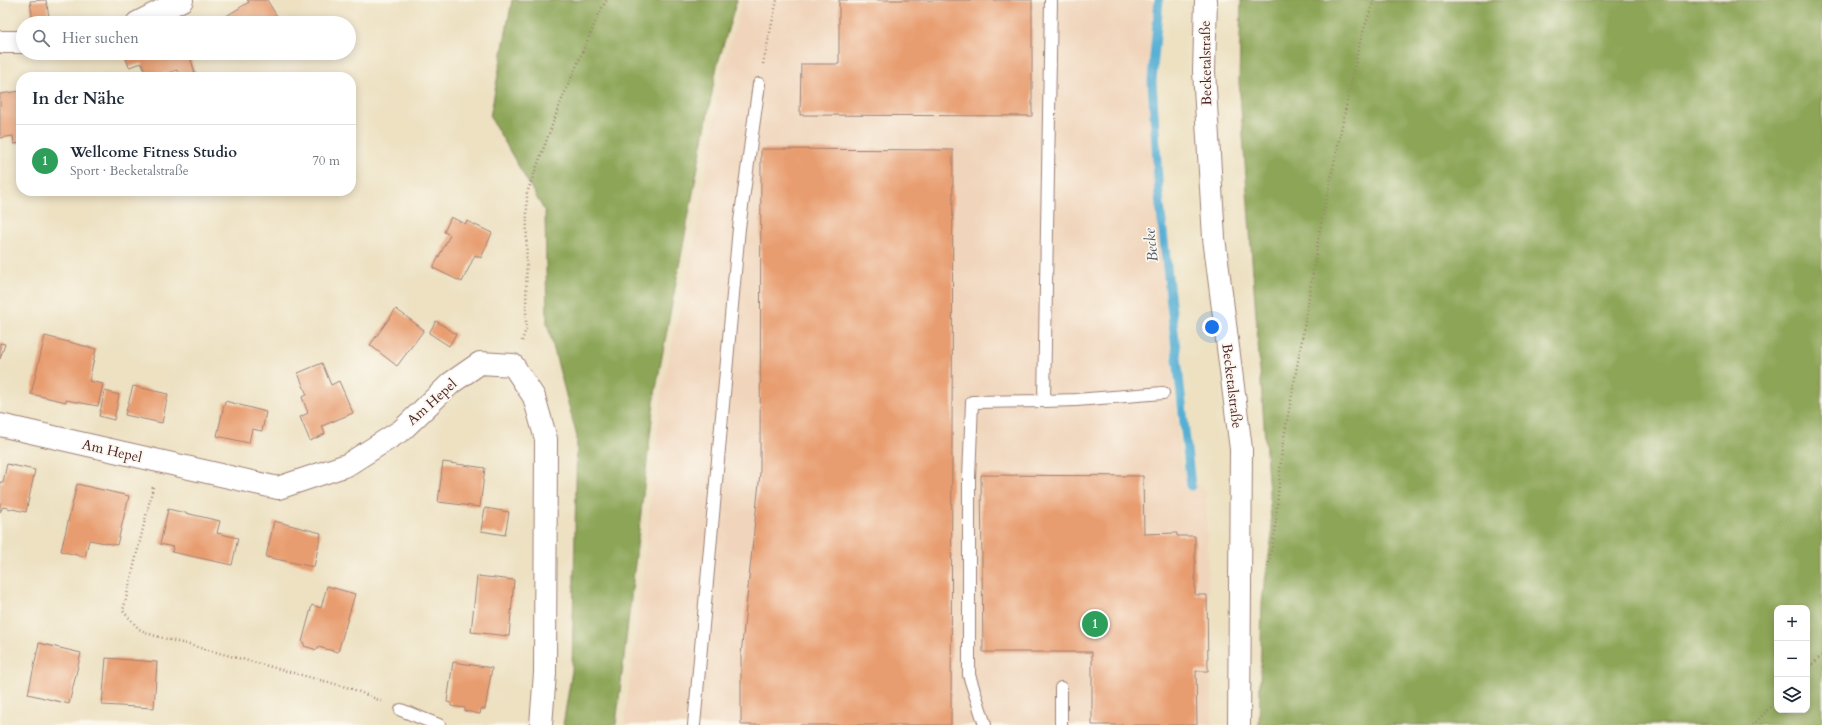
<!DOCTYPE html>
<html lang="de">
<meta charset="utf-8">
<style>
:root{--surface:#fff;--page:#f2f2f3;--text:#1f2937;--muted:#747a83;--line:#e0e1e3;--accent:#111827}
body{margin:0;font-family:Cardo,serif;background:var(--page);color:var(--text)}
.controls{position:absolute;right:12px;bottom:12px;display:grid;overflow:hidden;border-radius:8px;box-shadow:0 2px 10px #0003}
.controls button{width:36px;height:36px;display:grid;place-items:center;padding:0;border:0;border-bottom:1px solid var(--line);background:var(--surface);color:var(--text);font:20px sans-serif}
.you{position:absolute;left:1212px;top:327px;width:14px;height:14px;margin:-10px;border:3px solid #fff;border-radius:50%;background:#1a73e8;box-shadow:0 0 0 6px #1a73e833}
.badge{display:grid;place-items:center;width:26px;height:26px;border-radius:50%;background:var(--accent);color:#fff;font-size:13px;font-weight:700}
.pin{position:absolute;translate:-50% -50%;border:2px solid #fff;box-shadow:0 1px 4px #0006}
.list{margin:0;padding:0;list-style:none}
h2{display:flex;justify-content:space-between;align-items:center;height:52px;margin:0;padding:0 16px;font-size:17px}
h2 small{font-size:13px;font-weight:400;color:var(--muted)}
.list li{display:grid;grid-template-columns:26px 1fr auto;gap:12px;align-items:center;box-sizing:border-box;height:72px;padding:0 16px;border-top:1px solid var(--line)}
.list b{display:block;font-size:15px;white-space:nowrap}
.list p{margin:0;font-size:13px;white-space:nowrap;color:var(--muted)}
.list em{font-size:13px;font-style:normal;color:var(--muted)}
.icon{flex:none;width:22px;height:22px;fill:none;stroke:currentColor;stroke-width:2;stroke-linecap:round;stroke-linejoin:round}
.map{position:relative;flex:none;width:1822px;height:725px;overflow:hidden}
.search{position:absolute;background:var(--surface);box-shadow:0 2px 10px #0003;left:16px;top:16px;width:340px;height:44px;display:flex;align-items:center;gap:10px;box-sizing:border-box;padding:0 14px;border-radius:22px;color:var(--muted);font-size:15px}
.panel{position:absolute;background:var(--surface);box-shadow:0 2px 10px #0003;left:16px;top:72px;width:340px;height:124px;border-radius:16px}
.map>svg:first-child{display:block}
.built{fill:#f0d5bc}
.forest{fill:#8ca556;stroke:#6b6240;fill-rule:evenodd}
.lines{fill:none;stroke-linecap:round;stroke-linejoin:round}
.stream{stroke:#57afd4;stroke-width:9}
.building{fill:#e89d6f}
.service-casing{stroke:#9c8076;stroke-width:14}
.minor-casing{stroke:#9c8076;stroke-width:24}
.secondary-casing{stroke:#9c8076;stroke-width:24}
.path{stroke:#9c8076;stroke-width:2.5;stroke-dasharray:1 3;stroke-linecap:butt}
.service{stroke:#fff;stroke-width:12}
.minor{stroke:#fff;stroke-width:22}
.secondary{stroke:#fff;stroke-width:22}
.labels{text-anchor:middle;dominant-baseline:central;stroke-width:3.5;stroke-linejoin:round;paint-order:stroke}
.street-label{font-size:14px;fill:#4a1f2b;stroke:#fbf7ec}
.water-label{font-size:15px;font-style:italic;fill:#4f596f;stroke:#fbf7ec}
</style>
<div class="map">
<svg width="1822" height="725" viewBox="0 0 1822 725">
<rect width="100%" height="100%" fill="#fbf7ec"/>
<filter id="ink" filterUnits="userSpaceOnUse"><feTurbulence type="fractalNoise" baseFrequency=".025" numOctaves="2"/><feDisplacementMap in="SourceGraphic" scale="8" xChannelSelector="R" yChannelSelector="G"/><feConvolveMatrix kernelMatrix="1 2 1 2 8 2 1 2 1" color-interpolation-filters="sRGB"/></filter>
<filter id="wash" filterUnits="userSpaceOnUse"><feTurbulence type="fractalNoise" baseFrequency=".012" numOctaves="4" result="noise"/><feDisplacementMap in="SourceGraphic" scale="16" xChannelSelector="R" yChannelSelector="G"/><feGaussianBlur stdDeviation="0.9" result="paint"/><feColorMatrix in="noise" values="0 0 0 0 0 0 0 0 0 0 0 0 0 0 0 0 0 1.4 0 .05"/><feComposite in="paint" operator="in"/></filter>
<g filter="url(#wash)">
<rect width="100%" height="100%" fill="#ede1c2"/>
<!-- built -->
<path class="built" d="M743,0h416l-8,145 30,322 25,25 6,233h-588l17,-134 20,-194 35,-165 27,-165z"/>
<!-- forest -->
<path class="forest" d="M512,0h225l-20,66 -62,328 -39,331h-53l9,-55 5,-233 -30,-114 -2,-111 -55,-95z
M1241,0h581v725h-563l3,-123 10,-67 -33,-454zM1777,608h30v102h-30z"/>
<g class="lines">
<!-- stream -->
<path class="stream" d="M1159,0l-7,81 7,114 32,291"/>
</g>
<g id="blocks">
<!-- building -->
<path class="building" d="M46,0l4,22 -17,1 -3,-22z
M247,0h20l14,23h-66l34,-21z
M839,0h193v116l-232,-1 1,-51h38z
M124,53h65l6,20 -15,4 -3,-7 -23,7h-7l-5,-14 -13,4z
M21,91v52l-7,1 -1,-8 -13,2v-44z
M761,149l192,1 -2,575h-210v-70l19,-182z
M451,217l14,7 2,-3 25,12 -11,25 -6,-3 -13,27 -29,-14 17,-33 -6,-3z
M396,309l28,21 -27,36 -27,-21z
M436,321l20,13 -7,12 -20,-13z
M45,336l51,13 -7,32 14,3 -5,22 -32,-6v2l-35,-8z
M0,343l5,1 -5,15z
M322,363l9,22 8,-4 14,32 -31,13 3,8 -15,7 -10,-24 8,-4 -6,-16 5,-2 -9,-22z
M133,386l35,8 -6,29 -37,-8z
M105,391l14,4 -5,25 -15,-4z
M225,401l41,11 -4,19 -10,-2 -3,14 -32,-7z
M443,462l42,6 -5,39 -42,-5z
M7,464l28,6 -9,42 -23,-5 -3,5v-30h3z
M981,475l162,1 1,58 33,-1v3h18v59h12l1,76h-12l1,54h-105v-73h-109z
M77,484l52,12 -12,49 -28,-5 -4,17 -24,-6z
M485,508l24,4 -4,23 -24,-4z
M168,509l52,12 -3,12 21,5 -6,27 -60,-13 1,-5 -13,-3z
M274,521l47,12 -7,34 -48,-10z
M477,576l37,4 -5,56 -38,-4z
M327,586l28,8 -17,58 -20,-5 -1,3 -13,-4v-3l-2,-1 10,-37 9,3z
M39,643l42,10 -12,51 -41,-10z
M106,658l51,4 -3,46 -52,-3z
M453,662l39,6 -7,41h-4l-1,5 -15,-3v-3l-14,-2v-3l-4,-1z"/>
</g>
</g>
<g filter="url(#ink)">
<use href="#blocks" fill-opacity="0" stroke="#9c8076" stroke-width="1"/>
<g class="lines">
<defs>
<path id="service" d="M1051,0l-7,401 32,-1 87,-7
M401,710l38,15
M694,725l45,-497 20,-144
M985,725l-16,-50v-197l3,-76 72,-1
M1061,725v-37"/>
<path id="minor" d="M137,23l45,-23
M0,42h23
M0,425l278,63 69,-23 55,-35 49,-47 29,-20 33,2 21,32 12,42 -1,234 -4,52"/>
<path id="secondary" d="M1206,0l-2,71 10,167 27,211 -2,276"/>
</defs>
<!-- service casing -->
<use href="#service" class="service-casing"/>
<!-- minor casing -->
<use href="#minor" class="minor-casing"/>
<!-- secondary casing -->
<use href="#secondary" class="secondary-casing"/>
<!-- path -->
<path class="path" d="M763,64l14,-64
M522,341l4,-12 1,-136 33,-89 41,-95 6,-9
M153,487l-30,124 16,18 13,6 198,53 31,13
M1268,567l7,-36 7,-83 21,-114 16,-100 41,-193 14,-41
M1807,670l15,-15
M1753,725l24,-25"/>
<!-- service -->
<use href="#service" class="service"/>
<!-- minor -->
<use href="#minor" class="minor"/>
<!-- secondary -->
<use href="#secondary" class="secondary"/>
</g>
</g>
<g class="labels">
<!-- street labels -->
<g class="street-label">
<text transform="translate(1206 63) rotate(-91)">Becketalstraße</text>
<text transform="translate(1232 386) rotate(83)">Becketalstraße</text>
<text transform="translate(432 402) rotate(-42)">Am Hepel</text>
<text transform="translate(112 451) rotate(13)">Am Hepel</text>
</g>
<!-- water labels -->
<g class="water-label">
<text transform="translate(1151 245) rotate(-96)">Becke</text>
</g>
</g>
</svg>
<div class="controls">
<button>+</button>
<button>−</button>
<button><svg class="icon" aria-label="layers" viewBox="0 0 24 24"><path d="M12 4l9 5-9 5-9-5zM3 14l9 5 9-5"/></svg></button>
</div>
<div class="you"></div>
<div class="pin badge" style="left:1095px;top:624px;background:#2e9e5b">1</div>
<div class="search"><svg class="icon" aria-label="search" viewBox="0 0 24 24"><circle cx="10" cy="10" r="6"/><path d="M15 15l6 6"/></svg>Hier suchen</div>
<section class="panel">
<h2>In der Nähe<small></small></h2>
<ul class="list">
<li><span class="badge" style="background:#2e9e5b">1</span><div><b>Wellcome Fitness Studio</b><p>Sport · Becketalstraße</p></div><em>70 m</em></li>
</ul>
</section>
</div>
